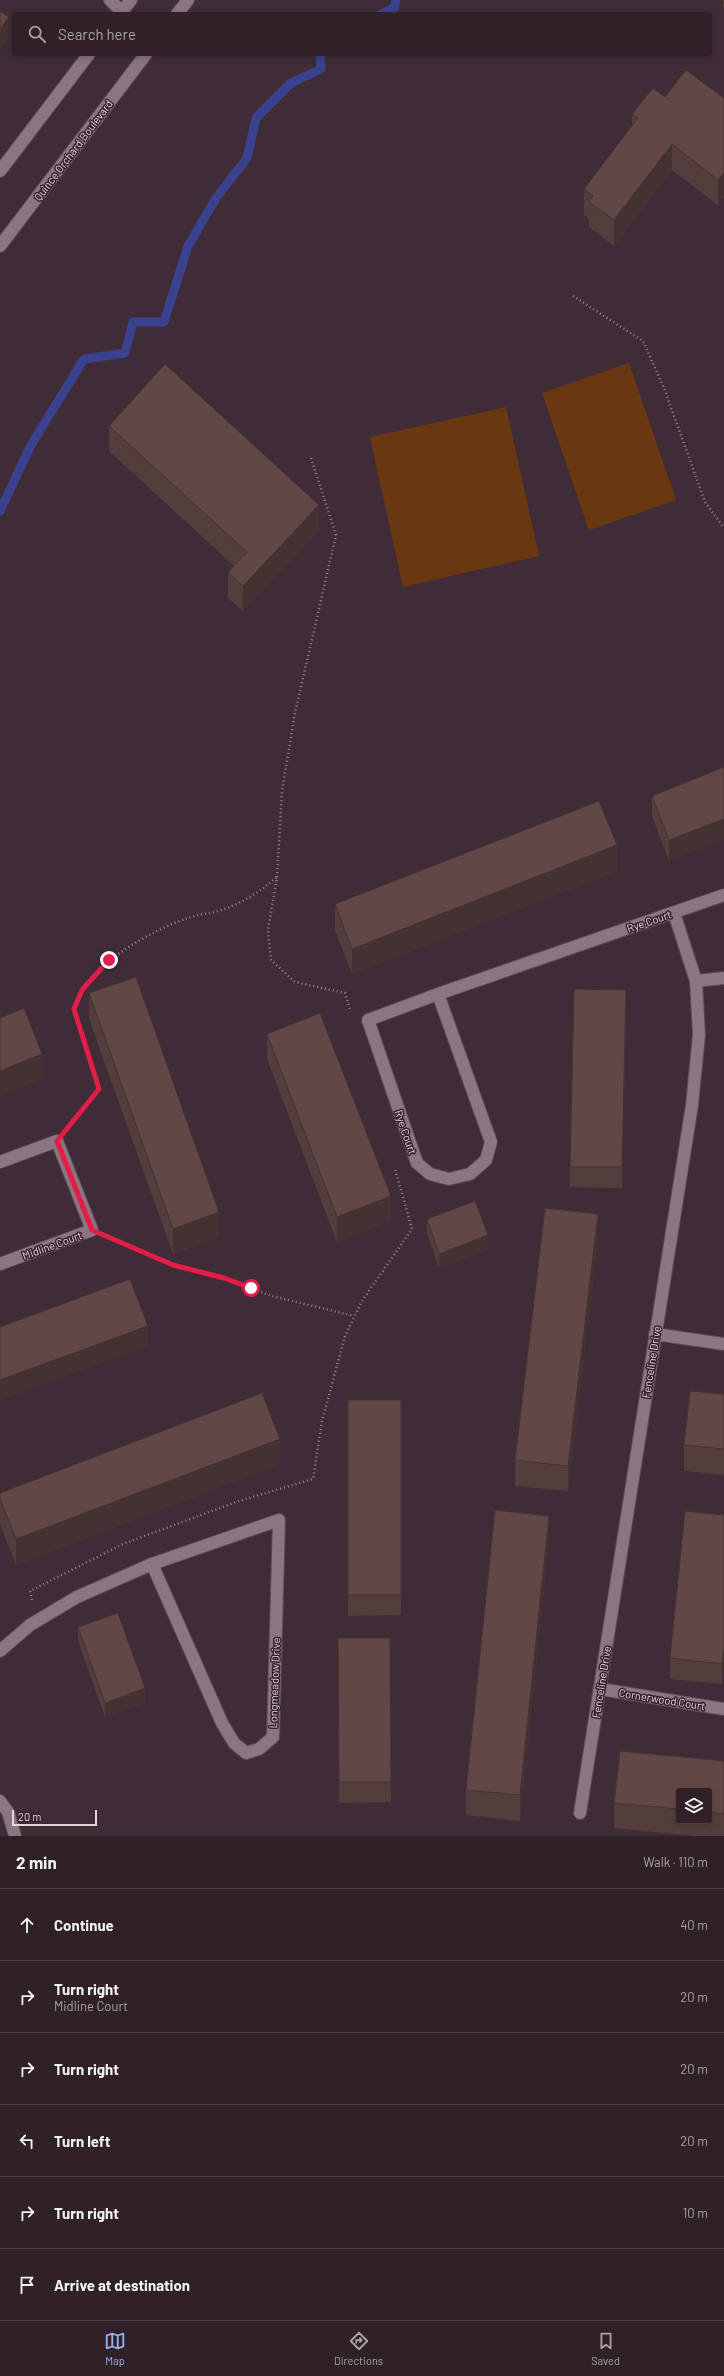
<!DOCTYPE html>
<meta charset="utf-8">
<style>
:root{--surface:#302129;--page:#3c2e35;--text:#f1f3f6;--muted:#a8a3a8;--line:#4b3e46;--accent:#95b2f1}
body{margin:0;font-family:Barlow,sans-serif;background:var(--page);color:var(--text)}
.controls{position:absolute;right:12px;bottom:12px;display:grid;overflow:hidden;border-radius:4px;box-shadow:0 2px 6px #0003}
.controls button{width:36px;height:36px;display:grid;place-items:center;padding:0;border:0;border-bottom:1px solid var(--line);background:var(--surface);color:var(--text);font:20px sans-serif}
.scale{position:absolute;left:12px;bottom:10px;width:85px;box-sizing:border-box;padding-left:4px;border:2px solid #e2d5dc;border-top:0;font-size:11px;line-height:14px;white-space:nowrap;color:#e2d5dc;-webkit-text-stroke:3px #35222d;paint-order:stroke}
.stop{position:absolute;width:12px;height:12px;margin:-9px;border:3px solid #e11d48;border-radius:50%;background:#fff}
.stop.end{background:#e11d48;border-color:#fff;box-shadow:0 1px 4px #0008}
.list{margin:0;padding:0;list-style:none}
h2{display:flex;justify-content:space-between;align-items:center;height:52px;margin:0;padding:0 16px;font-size:17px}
h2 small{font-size:13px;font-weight:400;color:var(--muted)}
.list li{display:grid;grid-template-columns:26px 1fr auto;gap:12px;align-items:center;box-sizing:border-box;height:72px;padding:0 16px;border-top:1px solid var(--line)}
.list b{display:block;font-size:15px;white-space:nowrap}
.list p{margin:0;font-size:13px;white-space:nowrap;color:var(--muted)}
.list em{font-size:13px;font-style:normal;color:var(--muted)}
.icon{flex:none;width:22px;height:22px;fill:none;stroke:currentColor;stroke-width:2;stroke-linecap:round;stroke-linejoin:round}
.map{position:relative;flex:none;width:724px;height:1836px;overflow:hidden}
.search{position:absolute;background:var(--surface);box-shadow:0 2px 6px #0003;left:12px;right:12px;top:12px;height:44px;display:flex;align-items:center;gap:10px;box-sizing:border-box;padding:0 14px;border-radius:4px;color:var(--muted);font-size:15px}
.sheet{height:484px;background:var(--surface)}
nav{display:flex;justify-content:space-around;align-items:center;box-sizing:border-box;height:56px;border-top:1px solid var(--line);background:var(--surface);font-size:11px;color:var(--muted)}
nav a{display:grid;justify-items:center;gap:2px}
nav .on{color:var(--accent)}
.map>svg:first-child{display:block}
.green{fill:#6a3810}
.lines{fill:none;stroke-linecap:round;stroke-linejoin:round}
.stream{stroke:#3a4290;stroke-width:9}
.service-casing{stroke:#5b4a53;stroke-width:14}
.minor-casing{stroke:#5b4a53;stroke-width:14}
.tertiary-casing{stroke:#5b4a53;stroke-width:14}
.path{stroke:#988890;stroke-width:2.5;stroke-dasharray:1 3;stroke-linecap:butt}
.service{stroke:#8c7481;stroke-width:12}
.minor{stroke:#8c7481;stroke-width:12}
.tertiary{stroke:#8c7481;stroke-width:12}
.wall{fill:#533e3d;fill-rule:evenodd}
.shaded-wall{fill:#443232}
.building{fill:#614847;stroke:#443232}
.route{stroke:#e11d48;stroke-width:5}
.labels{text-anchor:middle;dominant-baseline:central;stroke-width:3;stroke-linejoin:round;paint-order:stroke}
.street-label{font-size:11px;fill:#e2d5dc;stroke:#35222d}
</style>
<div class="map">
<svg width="724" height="1836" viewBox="0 0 724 1836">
<rect width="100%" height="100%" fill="#402c37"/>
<!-- green -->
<path class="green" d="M629,363l47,137 -87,30 -47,-137z
M506,407l33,149 -136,31 -33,-150z"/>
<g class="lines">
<!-- stream -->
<path class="stream" d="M381,14l13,-6 2,-8
M0,511l31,-66 53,-86 41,-6 8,-31h31l24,-76 28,-48 31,-40 9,-40 35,-35 30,-14 -1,-15"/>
<defs>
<path id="service" d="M110,0l14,14"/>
<path id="minor" d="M696,981l28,-3
M438,994l53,148 -5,18 -16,14 -21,5 -19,-5 -13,-11 -49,-143 70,-26 286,-99
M0,1162l57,-21 35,89 -92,34
M655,1334l69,10
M0,1651l30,-26 47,-28 75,-33 127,-44 -6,217 -14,12 -13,4 -12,-10 -12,-20 -70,-159
M600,1689l124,20
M0,1801l8,11 7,24
M580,1813l112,-708 7,-70 -3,-54 -22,-68"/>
<path id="tertiary" d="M120,14l11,-14
M177,14l11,-14
M0,171l89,-117
M0,246l146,-192"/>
</defs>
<!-- service casing -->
<use href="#service" class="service-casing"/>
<!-- minor casing -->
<use href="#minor" class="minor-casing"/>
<!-- tertiary casing -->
<use href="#tertiary" class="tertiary-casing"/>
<!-- path -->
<path class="path" d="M573,296l70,45 21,47 41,114 19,26
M311,458l25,77 -41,178 -13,78 -5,86 -9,53 3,30 24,22 50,11 5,16
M69,1126l30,-37c-3,-11 -26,-75 -25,-81 8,-40 78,-78 114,-90 14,-5 30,-5 44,-12 17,-7 31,-17 45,-29
M111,1238l62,27 51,13 48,18 82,20
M32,1600l-2,-9 93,-47 113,-42 77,-23 9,-58 23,-85 17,-35 50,-72 -17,-60"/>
<!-- service -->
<use href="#service" class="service"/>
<!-- minor -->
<use href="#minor" class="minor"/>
<!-- tertiary -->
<use href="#tertiary" class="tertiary"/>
</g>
<!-- wall -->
<path class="wall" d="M723,0h1v8l-1,-1z
M665,97l59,1v99l-6,8 -46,-35 -58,76 -25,-19v-8l-5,-4v-26l48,-63v-12z
M109,426l210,104 -76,81 -15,-13v-26l6,-6 -125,-115z
M724,767l-55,94 -17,-45v-20z
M617,871l-265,103 -17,-44v-26z
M89,993l130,244 -46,17 -84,-235z
M626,1010l-4,178 -52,-1v-20z
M267,1034l124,187 -54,21 -70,-183z
M427,1219l61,31 -49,18 -12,-35z
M598,1239l-30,252 -53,-5v-26z
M724,1394v81l-40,-4v-26z
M348,1400h53v215l-53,1z
M280,1464l-264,101 -16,-41v-31z
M724,1515l-2,169 -52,-5v-21z
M549,1541l-29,280 -54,-6v-25z
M78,1627l67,76 -40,14 -27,-76z
M338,1638h52l1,164 -52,1z
M724,1761v75h-30l-80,-8v-25zM679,1791h30v30h-30z"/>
<!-- shaded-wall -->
<path class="shaded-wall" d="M9,17v21l-9,12v-20z
M672,144v26l-58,76v-26z
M724,172v25l-6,8v-25z
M319,505v25l-76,81v-25z
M724,819v20l-55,22v-21z
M617,845v26l-265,103v-25z
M626,990v20l-4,178v-21z
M42,1054v25l-42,17v-25z
M391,1196v25l-54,21v-25z
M219,1212v25l-46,17v-25z
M598,1214v25l-30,252v-25z
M488,1235v15l-49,18v-14z
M148,1326v20l-148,54v-20z
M280,1439v25l-264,101v-26z
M549,1516v25l-29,280v-26z
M724,1646v20l-2,18v-20z
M145,1688v15l-40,14v-14z"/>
<!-- building -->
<path class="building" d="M0,11l9,6 -9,13z
M686,70l38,28v74l-6,8 -46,-36 -58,76 -25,-18 4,-6 -9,-7 54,-71 -6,-4 21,-26 12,9z
M165,364l154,141 -76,81 -15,-14 19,-20 -138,-126z
M724,767v52l-55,21 -17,-44z
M599,801l18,44 -265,104 -17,-45z
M136,977l83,235 -46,17 -84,-236z
M574,989l52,1 -4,177h-52z
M24,1008l18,46 -42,17v-53z
M320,1013l71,183 -54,21 -70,-183z
M475,1201l13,34 -49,19 -12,-35z
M545,1208l53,6 -30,252 -53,-6z
M130,1279l18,47 -148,54v-53z
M690,1391l34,3v55l-40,-4z
M262,1393l18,46 -264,100 -16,-40v-6z
M348,1400h53v195h-53z
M495,1510l54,6 -29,279 -54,-5z
M685,1511l39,4v131l-2,18 -52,-6z
M118,1613l27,75 -40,15 -27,-76z
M338,1638h52l1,144h-52z
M620,1751l104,10v53l-15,-2v-21h-30v18l-65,-6z"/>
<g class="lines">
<!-- route -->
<path class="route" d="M109,960l-27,30 -8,19 25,80 -42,52 35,89 81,35 51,13 27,10"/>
</g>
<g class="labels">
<!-- street labels -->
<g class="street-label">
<text transform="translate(73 150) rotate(-53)">Quince Orchard Boulevard</text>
<text transform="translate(649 921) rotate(-19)">Rye Court</text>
<text transform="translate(406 1132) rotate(71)">Rye Court</text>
<text transform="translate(52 1245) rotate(-20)">Midline Court</text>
<text transform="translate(651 1362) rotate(-81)">Fenceline Drive</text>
<text transform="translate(601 1682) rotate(-81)">Fenceline Drive</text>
<text transform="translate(274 1683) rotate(-88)">Longmeadow Drive</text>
<text transform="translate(662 1699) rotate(9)">Cornerwood Court</text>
</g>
</g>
</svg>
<div class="controls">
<button><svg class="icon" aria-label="layers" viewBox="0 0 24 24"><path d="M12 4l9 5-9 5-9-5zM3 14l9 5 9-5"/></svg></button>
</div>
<div class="scale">20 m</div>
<div class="stop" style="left:251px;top:1288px"></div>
<div class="stop end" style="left:109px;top:960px"></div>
<div class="search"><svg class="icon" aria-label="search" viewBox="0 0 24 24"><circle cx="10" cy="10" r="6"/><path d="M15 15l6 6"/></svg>Search here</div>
</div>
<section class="sheet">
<h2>2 min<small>Walk · 110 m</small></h2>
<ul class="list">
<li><svg class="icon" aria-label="ahead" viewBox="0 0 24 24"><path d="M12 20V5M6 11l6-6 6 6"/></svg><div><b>Continue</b></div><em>40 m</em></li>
<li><svg class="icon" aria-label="right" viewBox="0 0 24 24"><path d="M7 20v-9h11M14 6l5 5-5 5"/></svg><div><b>Turn right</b><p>Midline Court</p></div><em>20 m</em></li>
<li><svg class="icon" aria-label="right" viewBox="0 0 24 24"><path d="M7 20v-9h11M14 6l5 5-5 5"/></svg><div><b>Turn right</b></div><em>20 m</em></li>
<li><svg class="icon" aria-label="left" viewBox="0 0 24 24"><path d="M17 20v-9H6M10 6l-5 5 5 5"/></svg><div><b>Turn left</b></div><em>20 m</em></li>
<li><svg class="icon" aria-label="right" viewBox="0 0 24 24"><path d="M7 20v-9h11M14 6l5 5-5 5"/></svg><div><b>Turn right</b></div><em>10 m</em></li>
<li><svg class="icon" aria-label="arrive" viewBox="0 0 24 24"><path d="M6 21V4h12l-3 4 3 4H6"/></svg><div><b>Arrive at destination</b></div></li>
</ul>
</section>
<nav>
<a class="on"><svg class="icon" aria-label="map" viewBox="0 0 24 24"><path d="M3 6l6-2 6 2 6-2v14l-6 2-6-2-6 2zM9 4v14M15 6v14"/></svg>Map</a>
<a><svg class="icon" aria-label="directions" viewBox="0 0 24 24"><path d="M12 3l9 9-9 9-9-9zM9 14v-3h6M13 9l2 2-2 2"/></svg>Directions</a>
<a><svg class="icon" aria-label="saved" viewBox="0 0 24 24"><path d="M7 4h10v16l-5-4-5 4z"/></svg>Saved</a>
</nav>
